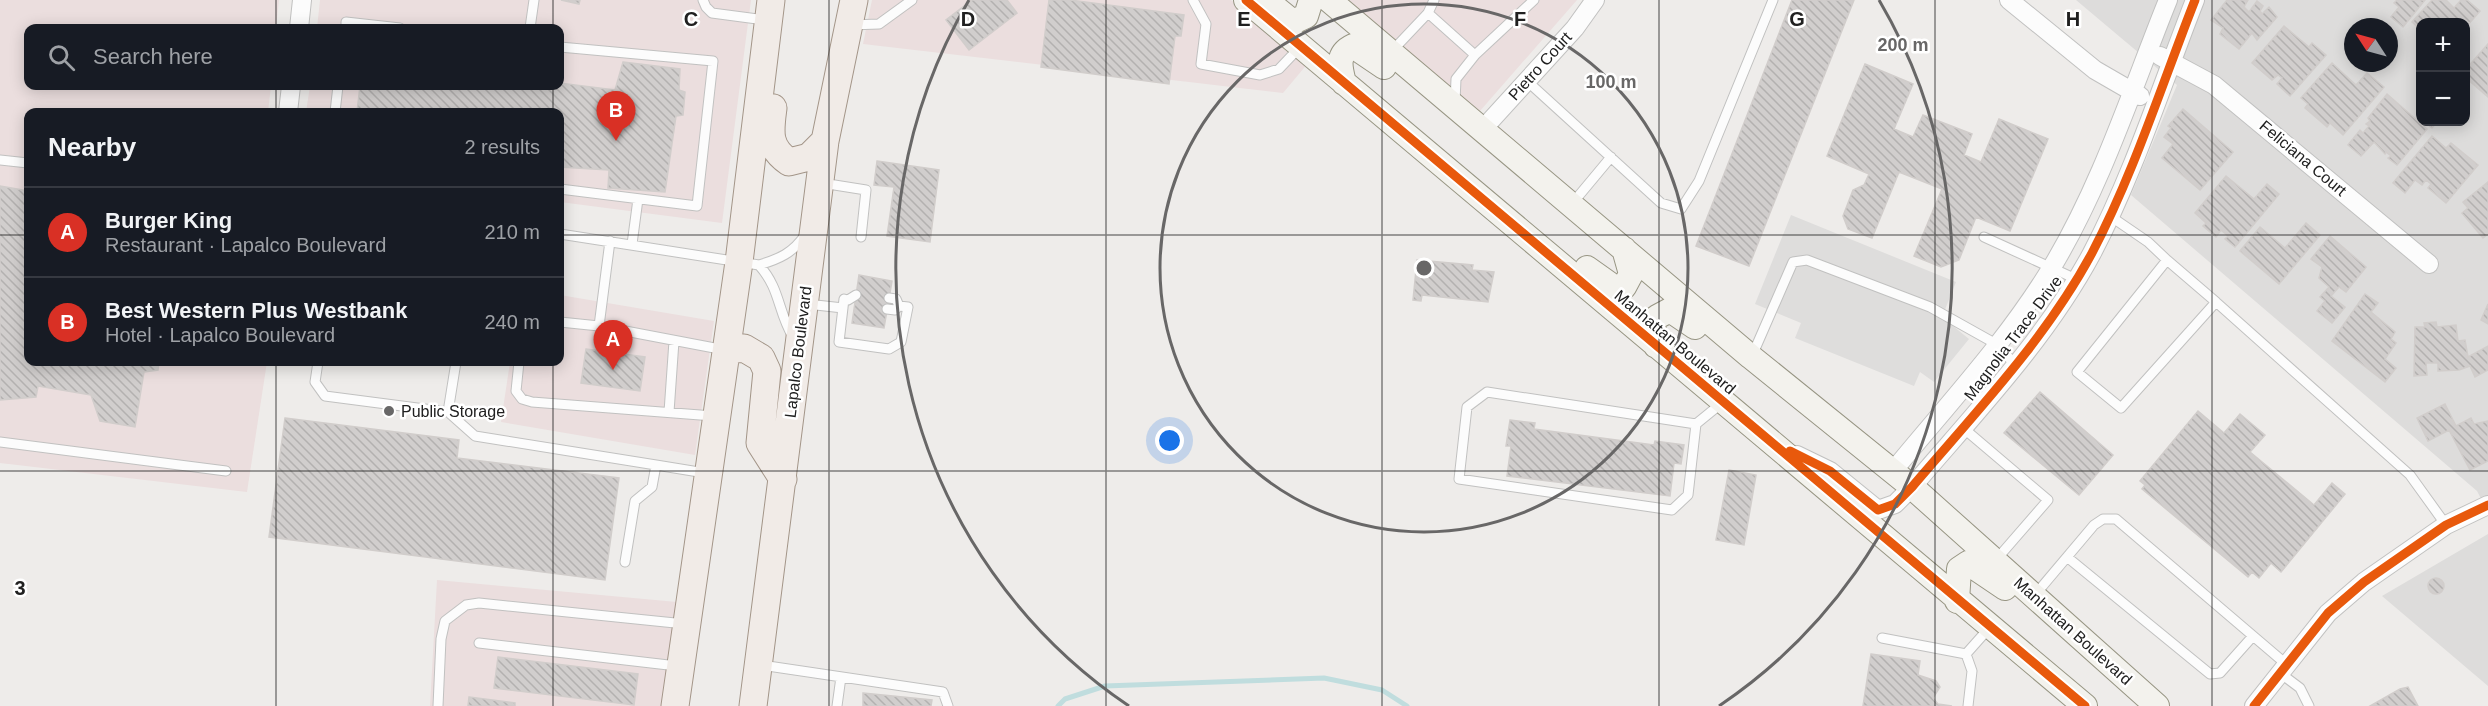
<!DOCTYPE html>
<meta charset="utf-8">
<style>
:root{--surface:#171b24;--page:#242831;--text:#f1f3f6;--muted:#9ea1a6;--line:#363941;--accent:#d93025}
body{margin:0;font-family:Arial,sans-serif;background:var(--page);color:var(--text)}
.controls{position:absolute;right:18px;top:18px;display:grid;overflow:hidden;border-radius:12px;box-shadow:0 3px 15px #0003}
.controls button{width:54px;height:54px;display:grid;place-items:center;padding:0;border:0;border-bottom:2px solid var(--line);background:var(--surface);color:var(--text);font:30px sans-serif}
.compass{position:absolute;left:2344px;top:18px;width:54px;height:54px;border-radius:50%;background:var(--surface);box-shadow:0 3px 15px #0003;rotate:306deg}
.you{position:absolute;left:1170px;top:441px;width:21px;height:21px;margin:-15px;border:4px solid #fff;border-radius:50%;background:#1a73e8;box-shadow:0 0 0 9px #1a73e833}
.badge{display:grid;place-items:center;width:39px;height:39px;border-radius:50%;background:var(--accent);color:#fff;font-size:20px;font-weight:700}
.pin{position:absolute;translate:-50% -50px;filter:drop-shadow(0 2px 3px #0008)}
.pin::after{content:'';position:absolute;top:32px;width:21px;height:18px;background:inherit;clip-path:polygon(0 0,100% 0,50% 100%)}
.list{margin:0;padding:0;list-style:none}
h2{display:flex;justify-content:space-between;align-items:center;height:78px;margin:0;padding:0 24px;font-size:26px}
h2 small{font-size:20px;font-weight:400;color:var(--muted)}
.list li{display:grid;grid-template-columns:39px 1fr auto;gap:18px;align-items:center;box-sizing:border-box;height:90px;padding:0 24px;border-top:2px solid var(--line)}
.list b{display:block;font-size:22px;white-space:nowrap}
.list p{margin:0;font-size:20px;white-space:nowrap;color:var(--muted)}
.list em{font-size:20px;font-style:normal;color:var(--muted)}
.icon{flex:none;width:33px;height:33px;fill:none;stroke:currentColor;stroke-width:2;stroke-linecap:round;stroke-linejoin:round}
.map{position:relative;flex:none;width:2488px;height:706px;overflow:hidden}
.search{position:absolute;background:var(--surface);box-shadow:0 3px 15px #0003;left:24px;top:24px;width:540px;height:66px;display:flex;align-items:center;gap:15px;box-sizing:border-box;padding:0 21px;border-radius:12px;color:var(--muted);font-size:22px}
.panel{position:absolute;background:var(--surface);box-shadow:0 3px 15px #0003;left:24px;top:108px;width:540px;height:258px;border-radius:12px}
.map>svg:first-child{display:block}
.residential{fill:#dddcdb;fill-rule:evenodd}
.commercial{fill:#ebdede}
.parking{fill:#dedddc}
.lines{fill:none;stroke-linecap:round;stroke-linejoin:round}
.stream{stroke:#c0ddde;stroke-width:5}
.building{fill:url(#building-back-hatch);stroke:#d1cdcb;stroke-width:1.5}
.lane-casing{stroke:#c1c1c0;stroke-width:11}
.street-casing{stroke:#c1c1c0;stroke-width:20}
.secondary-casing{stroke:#979583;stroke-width:26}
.primary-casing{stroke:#a39588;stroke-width:29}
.lane{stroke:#fcfcfc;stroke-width:9}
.street{stroke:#fcfcfc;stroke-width:18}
.secondary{stroke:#f3f2ed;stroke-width:24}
.primary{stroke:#f1ebe7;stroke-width:27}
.cycleway-casing{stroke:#fff;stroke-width:13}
.cycleway{stroke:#e8590c;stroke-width:9}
.grid{fill:none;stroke:#202020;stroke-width:1.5;stroke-opacity:0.55}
.ring{fill:none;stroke:#686767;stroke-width:3}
.poi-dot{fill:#686767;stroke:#fff;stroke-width:2}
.labels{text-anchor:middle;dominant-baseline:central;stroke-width:5;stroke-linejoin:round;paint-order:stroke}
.street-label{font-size:16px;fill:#202020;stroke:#fff}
.poi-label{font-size:16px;fill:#202020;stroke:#fff;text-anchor:start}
.grid-label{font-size:20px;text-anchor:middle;font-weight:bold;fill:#202020;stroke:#fff;stroke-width:5;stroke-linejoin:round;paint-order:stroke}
.centre{fill:#686767;stroke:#fff;stroke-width:3}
.ring-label{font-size:18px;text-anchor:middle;font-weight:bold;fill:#686767;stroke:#fff;stroke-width:5;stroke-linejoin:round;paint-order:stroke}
</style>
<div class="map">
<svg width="2488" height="706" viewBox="0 0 2488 706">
<defs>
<pattern id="building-back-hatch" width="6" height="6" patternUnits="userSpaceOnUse" patternTransform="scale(1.5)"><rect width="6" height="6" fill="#d1cecd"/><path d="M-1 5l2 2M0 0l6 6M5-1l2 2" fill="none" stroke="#b3b1b0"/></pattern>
</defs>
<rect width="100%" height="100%" fill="#eeecea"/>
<!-- residential -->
<path class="residential" d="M2076,0h412v512l-11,-21 -346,-296 46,-110zM2420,22h46v100h-46zM2353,27h36v36h-36z
M2488,534v152l-106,-90z"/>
<!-- commercial -->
<path class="commercial" d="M0,0h279l-3,28h-248v58h243l-3,26h-240v250h239l-20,130 -247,-29z
M320,0h431l-29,223 -162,-21v-90h-254l4,-26h250v-58h-243z
M872,0h359l78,62 -26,31 -420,-49z
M1347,0h230l-97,111z
M560,295l154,26 -19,134 -194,-33 9,-60h50z
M437,580l240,22 -14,104h-233z"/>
<!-- parking -->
<path class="parking" d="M1791,215l165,67 -14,35 27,22 -35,43 -14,-10 -6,14 -119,-48 6,-15 -46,-19z"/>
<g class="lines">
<!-- stream -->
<path class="stream" d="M1058,706l7,-7 40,-13 219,-8 58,12 25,16"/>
</g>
<!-- building -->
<path class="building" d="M561,0h19l-1,4z
M972,0h35l10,13 -48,37 -23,-30z
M1049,0h21l114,15 -3,21h-6l-6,48 -128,-17z
M1792,0h62l-105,266 -53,-20z
M2227,0h21l-4,7 5,5 8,-11 6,5 -3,5 2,3 7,-7 8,10 -20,23 -5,-7 -13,16 -19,-15 3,-6 -12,-8z
M2397,0h28l-22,27 -12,-10 8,-10 -5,-4z
M2432,0h14l8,8 7,-8h6l13,11 -14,16v-5h-46v7l-8,-7z
M2284,26l25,21 3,-4 14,12 -36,41 -13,-12 5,-6 -4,-3 -6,5 -20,-17z
M2488,44v53l-22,-19v-9z
M623,62l57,7 -1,21 6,2 -2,23 -7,1 -11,76 -57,-4 1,-18 -49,-3v-55h-203l3,-26h200v-3l55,7z
M2332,63l24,22 11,-12 17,14 -41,48 -13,-12 -3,4 -22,-19 3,-4 -7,-6z
M1865,64l48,20 -19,45 19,8 10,-22 49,19 -8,21 17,7 18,-43 49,20 -38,92 -34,-14 -17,43 -18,7 -27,-11 28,-67 -43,-17 -27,66 -24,-9 -5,-13 10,-26 11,-5 5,-11 -42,-18z
M2387,94l40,35 -30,36 -9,-7 3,-2 -5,-4 -1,2 -11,-12 -13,14 -13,-11 12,-15 3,3 6,-7 -3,-2 4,-3 -2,-3z
M2183,109l50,43 -33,38 -38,-32 11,-14 -9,-7 7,-9 -3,-2z
M2429,122h8l-5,6 -5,-4z
M2432,136l14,12 5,-5 27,22 -32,38 -18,-15 3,-4 -5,-4 -4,5 -7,-5 -10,13 -12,-10z
M877,161l62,9 -9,72 -43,-6 7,-49 -20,-2z
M2226,176l28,23 13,-15 12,10 -44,53 -10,-8 3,-3 -7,-6 -5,7 -6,-5 -7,-6 3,-3 -11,-10z
M2488,182v52l-5,4 -21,-25 6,-5 -5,-6z
M0,186l28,5v171h131l-1,8 -14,2 -9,55 -35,-6 -9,-26 -53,-9 -2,11 -36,3z
M2306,223l14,12 -41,49 -39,-33 20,-24 25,21z
M2330,236l36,31 -20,25 -7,-5 -8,9 14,11 -13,16 -15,-12 8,-10 -5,-4 9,-10 -10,-9 3,-11 -11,-8z
M1417,260l56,5 -1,5 22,2 -6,30 -66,-7 -1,6 -8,-1z
M859,275l33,6 -8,47 -32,-5z
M2365,294l13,9 -7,9 24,20 -4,7 5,4 -11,16 11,9 -11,14 -53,-41z
M2488,304v20l-7,-4z
M2436,322l1,5 19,-2 2,16 7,-1 3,17 20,-11v24l-13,7 -5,-11 -11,4 -21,1v-8h-12l1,12 -13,1 1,-49h10l-1,-4z
M586,349l59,8 -5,34 -59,-8z
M2040,392l73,63 -34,40 -75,-62z
M2445,404l11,22 15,-8 3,6 14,-3v40l-18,9 -21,-40 -21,11 -11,-23z
M2198,411l26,22 16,-19 25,21 -15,17 64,53 18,-22 13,11 -64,78 -10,-9 -12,15 -7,-6 -4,5 -106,-88 3,-4 -5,-4z
M285,418l174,22 -2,18 162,20 -14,102 -336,-43z
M1510,420l25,3 -1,6 120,16 1,-4 29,4 -3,19 -7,-1 -4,33 -163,-20 4,-30h-5z
M1729,470l27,5 -12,70 -28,-5z
M2428 586a8 8 0 1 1 16 0a8 8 0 1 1-16 0Z
M1871,654l49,7 -2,14 18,6 4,6 -7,11 5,6 14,2h-89z
M498,657l140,17 -4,31 -140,-17z
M2408,687l10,19h-48l30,-17z
M863,693l69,7 -1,6h-68z
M469,697l46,6v3h-47z"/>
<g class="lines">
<defs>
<path id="lane" d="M703,0l3,7 6,6 53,7
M1193,0l13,24 -5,40 59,11 19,-6 20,-21
M1428,13l6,-13
M850,25l29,-1 33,-24
M346,28v-6l54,6
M530,28l4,-28
M560,47l153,14 -16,145 -137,-17
M1392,51l36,-38 47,42 -19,24 -1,23
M1475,55l59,-55
M1527,81l134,122 20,6 18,-28 74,-181
M335,112l3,-26
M0,160l28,3
M822,183l44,7 -5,47
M1571,205l40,-48
M2110,216l38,26 19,18
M560,234l199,31c20,-6 34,-12 46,-30
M1984,237l92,42
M632,244l6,-45
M2167,260l49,42 -95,106 -44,-36z
M759,265c22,25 18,45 34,72
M856,295l-8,5 -4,-1 -5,43 50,7 12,-7 7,-35 -9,-1 -3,-7 -7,-1
M2216,302l194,173 36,50
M807,304l36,4
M887,309l8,1 4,-4
M560,322l39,4 126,24
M599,326l11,-85
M1752,356l41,-94 14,-2 123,47 68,38 17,20
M318,362l-3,20 10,14 123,16 27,24 181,29
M519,362l-3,29 6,8 10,3 181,14
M448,412l8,-50
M669,412l5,-71
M1696,424l-209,-32 -20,15 -8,72 213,31 16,-15 8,-71 27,-22
M1962,427l86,73 -53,61
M0,442l226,29
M2067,557l143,117 10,-1 33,-37
M625,562l10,-61 17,-14 4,-22 49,8
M2034,596l60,-71 9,-6h13l170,145
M1882,638l84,16
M479,643l198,23
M761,665l182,27 5,14
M2280,673l20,15 9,18
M438,706l3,-67 4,-18 21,-16 13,-2 206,21
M837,706l4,-29
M1968,706l4,-35 -6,-17 24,-27"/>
<path id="street" d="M2009,0l86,70 45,26
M299,28l3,-28
M2160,56l54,29 215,179
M288,112l3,-26
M1482,130l93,-102 20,-28
M1797,455l33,16 48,39 17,-6 17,-17c63,-74 134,-148 180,-234 42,-80 70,-169 103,-253
M1893,471c55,-67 114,-130 159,-204 50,-83 80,-178 116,-267
M2254,706l74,-93 36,-31 82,-57 42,-20"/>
<path id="secondary" d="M1246,0l839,706
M1329,0l422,357 161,130 245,219
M1272,5l21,17 13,-6 5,-16
M1344,83c-4,-16 -8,-29 9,-37l31,21
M1587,268l31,22 6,-3 7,-13 -7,-25
M1656,346l-3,-22 4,-7 13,-7 25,17
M1957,601l2,-32 9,-6 37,25"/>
<path id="primary" d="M773,108c-3,23 -6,39 16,54l20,-5 16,-16
M727,350l17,-2 17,10 6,13 -7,72 23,36
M675,706l64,-444 32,-262
M753,706l72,-565 29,-141"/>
</defs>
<!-- lane casing -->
<use href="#lane" class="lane-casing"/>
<!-- street casing -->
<use href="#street" class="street-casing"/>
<!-- secondary casing -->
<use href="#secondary" class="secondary-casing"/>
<!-- primary casing -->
<use href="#primary" class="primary-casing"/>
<!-- lane -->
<use href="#lane" class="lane"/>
<!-- street -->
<use href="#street" class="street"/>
<!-- secondary -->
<use href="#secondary" class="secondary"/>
<!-- primary -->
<use href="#primary" class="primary"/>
<defs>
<path id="cycleway" d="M1246,0l839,706
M1790,451l40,20 48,39 17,-6 17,-17c63,-74 134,-148 180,-234 42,-80 70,-169 103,-253
M2254,706l74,-93 36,-31 82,-57 42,-20"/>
</defs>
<!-- cycleway casing -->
<use href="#cycleway" class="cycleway-casing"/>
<!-- cycleway -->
<use href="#cycleway" class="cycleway"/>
</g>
<!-- grid -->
<path class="grid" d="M276,0v28M553,0v28M829,0v706M1106,0v706M1382,0v706M1659,0v706M1935,0v706M2212,0v706M276,86v26M553,86v26M0,235h28M560,235h1928M276,362v344M553,362v344M0,471h2488"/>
<!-- distance rings -->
<g class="ring">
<circle cx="1424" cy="268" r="264"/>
<path d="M1129 706A528 528 0 0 1 969 0M1879 0A528 528 0 0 1 1719 706"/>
</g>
<!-- markers -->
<circle class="poi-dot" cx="389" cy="411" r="6"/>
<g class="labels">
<!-- street labels -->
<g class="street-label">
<text transform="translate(1540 66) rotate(-48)">Pietro Court</text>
<text transform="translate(2303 158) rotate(40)">Feliciana Court</text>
<text transform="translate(2013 338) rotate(-53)">Magnolia Trace Drive</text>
<text transform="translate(1675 342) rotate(40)">Manhattan Boulevard</text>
<text transform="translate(798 352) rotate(-83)">Lapalco Boulevard</text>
<text transform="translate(2073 631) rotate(42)">Manhattan Boulevard</text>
</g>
<!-- poi labels -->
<g class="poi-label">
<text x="401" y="411">Public Storage</text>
</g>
</g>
<g class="grid-label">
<text x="691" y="26">C</text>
<text x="968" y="26">D</text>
<text x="1244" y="26">E</text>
<text x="1520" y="26">F</text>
<text x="1797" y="26">G</text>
<text x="2073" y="26">H</text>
<text x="20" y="595">3</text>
</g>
<circle cx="1424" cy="268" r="9" class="centre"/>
<g class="ring-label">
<text x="1903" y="51">200 m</text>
<text x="1611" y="88">100 m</text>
</g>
</svg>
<div class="controls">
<button>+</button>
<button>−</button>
</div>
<svg class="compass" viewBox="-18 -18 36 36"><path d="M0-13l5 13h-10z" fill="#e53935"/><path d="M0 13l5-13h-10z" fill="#9ea1a6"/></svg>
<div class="you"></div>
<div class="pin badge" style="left:613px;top:370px">A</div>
<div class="pin badge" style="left:616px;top:141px">B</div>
<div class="search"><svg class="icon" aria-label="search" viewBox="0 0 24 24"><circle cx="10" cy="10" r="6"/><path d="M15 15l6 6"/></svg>Search here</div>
<section class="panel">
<h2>Nearby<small>2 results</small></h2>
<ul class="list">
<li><span class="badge">A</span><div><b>Burger King</b><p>Restaurant · Lapalco Boulevard</p></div><em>210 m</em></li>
<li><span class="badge">B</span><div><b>Best Western Plus Westbank</b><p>Hotel · Lapalco Boulevard</p></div><em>240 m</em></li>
</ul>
</section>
</div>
